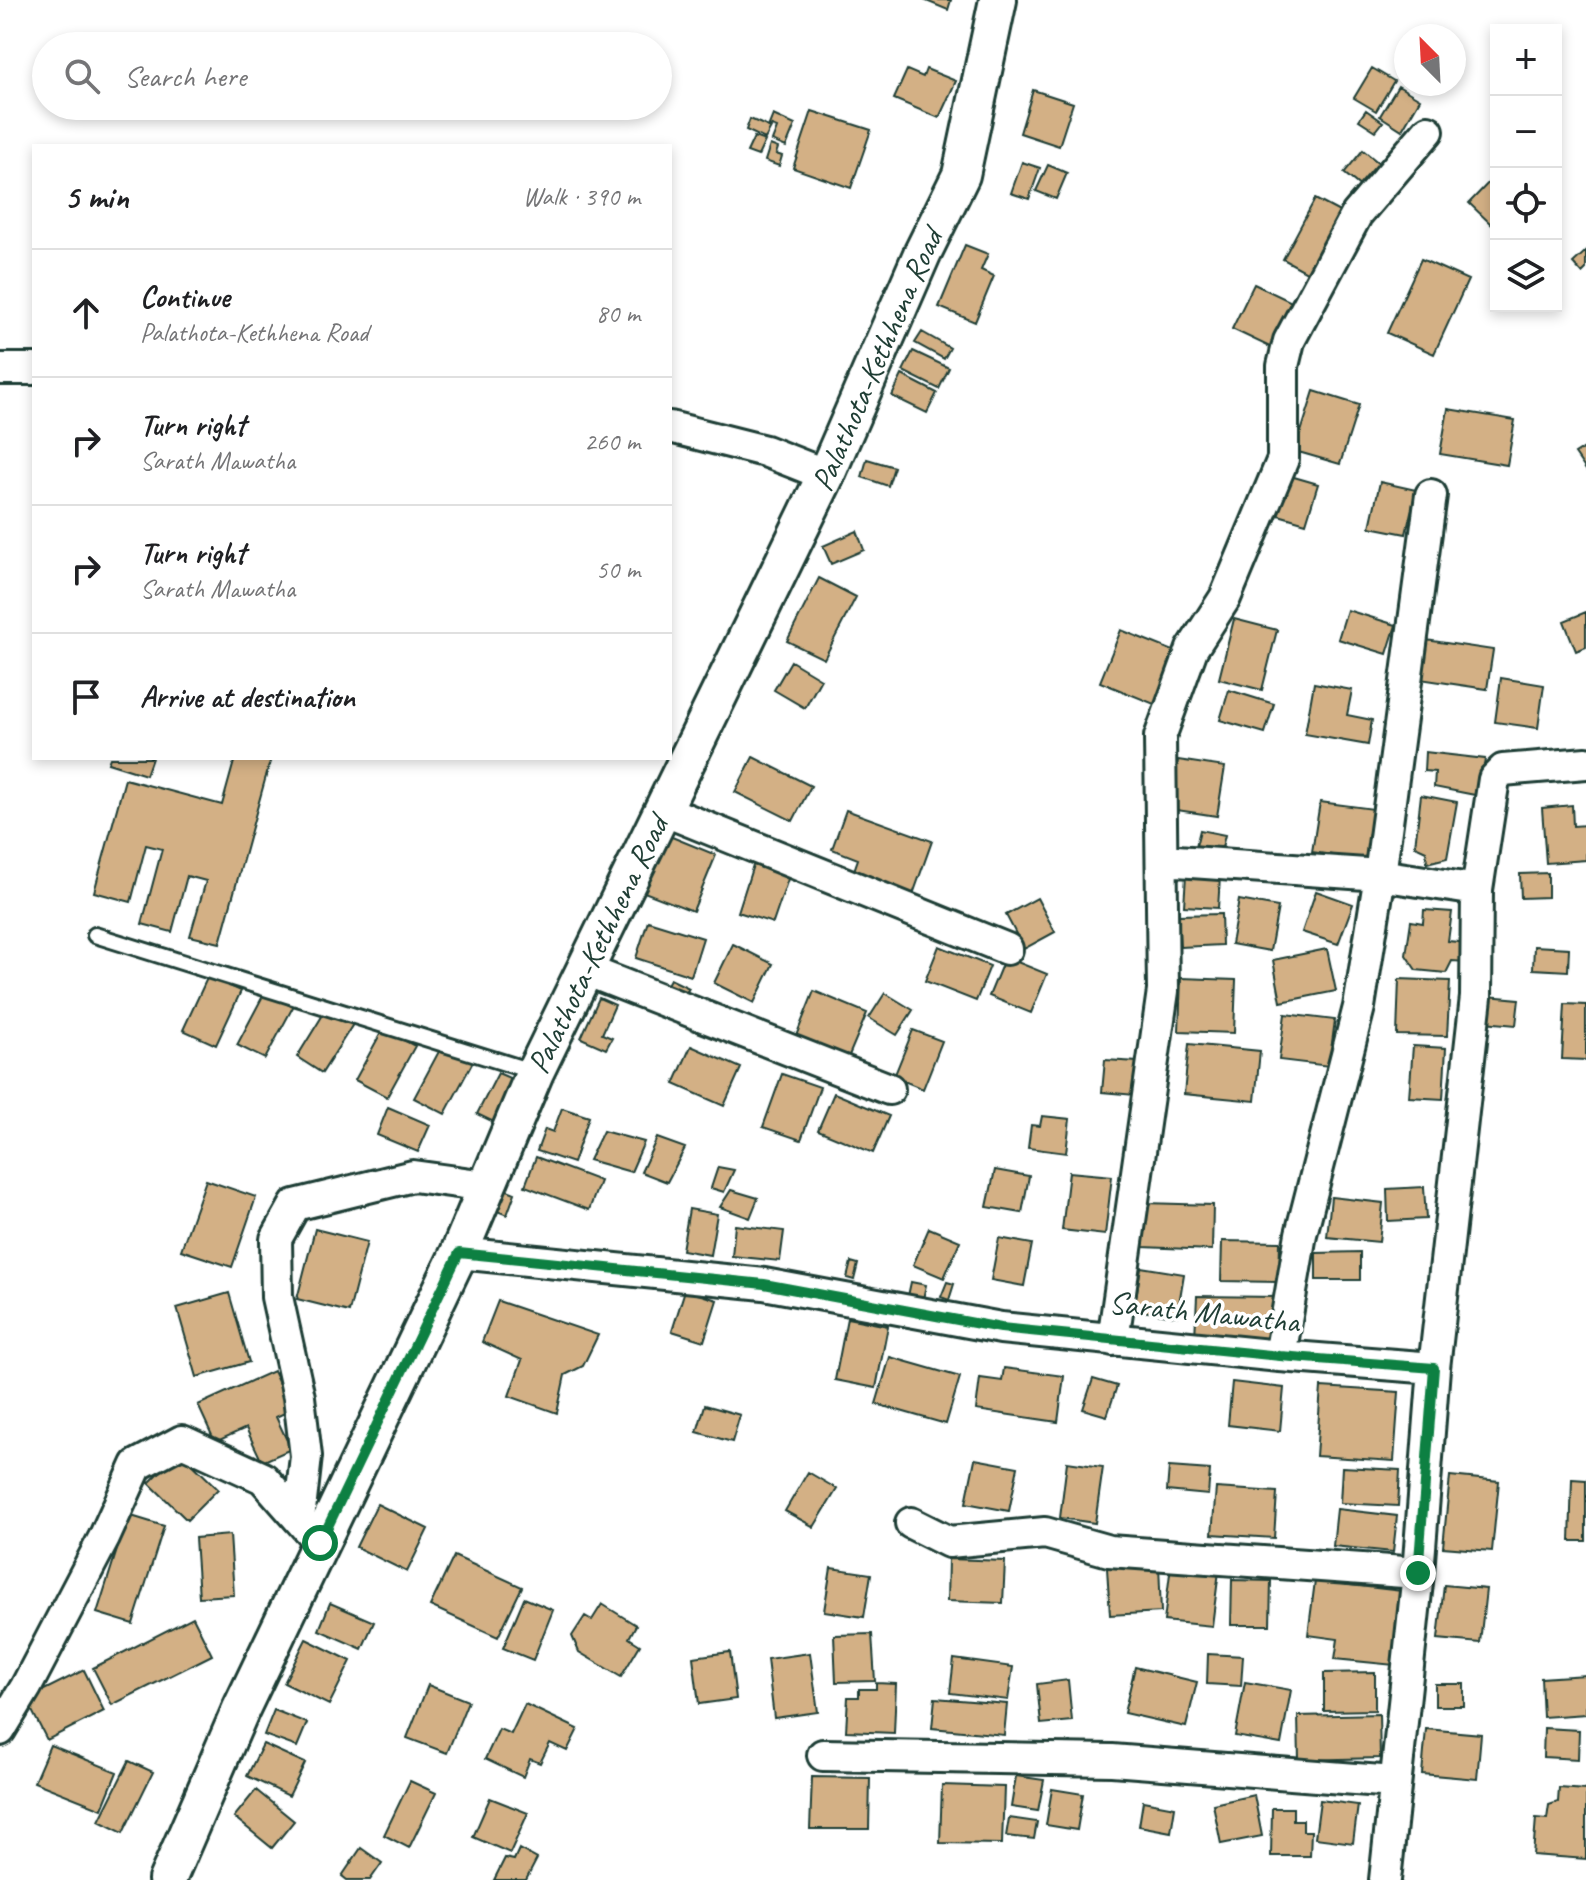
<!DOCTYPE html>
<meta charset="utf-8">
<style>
:root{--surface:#fff;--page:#f6f6f6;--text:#202124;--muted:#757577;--line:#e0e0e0}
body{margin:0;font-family:Caveat,sans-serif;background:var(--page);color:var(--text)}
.controls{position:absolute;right:24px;top:24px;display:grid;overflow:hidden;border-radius:0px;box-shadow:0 4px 12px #0003}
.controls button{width:72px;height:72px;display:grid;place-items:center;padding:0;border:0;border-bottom:2px solid var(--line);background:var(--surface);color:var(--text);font:40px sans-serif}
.compass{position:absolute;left:1394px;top:24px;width:72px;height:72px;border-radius:50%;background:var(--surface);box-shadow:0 4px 12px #0003;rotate:336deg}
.stop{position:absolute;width:24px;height:24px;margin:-18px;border:6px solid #0b8043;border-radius:50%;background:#fff}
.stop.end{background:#0b8043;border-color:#fff;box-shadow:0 2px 8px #0008}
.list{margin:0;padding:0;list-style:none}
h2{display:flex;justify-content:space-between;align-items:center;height:104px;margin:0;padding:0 32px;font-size:34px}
h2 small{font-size:26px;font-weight:400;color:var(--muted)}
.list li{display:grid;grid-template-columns:52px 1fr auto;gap:24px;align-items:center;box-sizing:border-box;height:128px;padding:0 32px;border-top:2px solid var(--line)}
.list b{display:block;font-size:30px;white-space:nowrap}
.list p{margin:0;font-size:26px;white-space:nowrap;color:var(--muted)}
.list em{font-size:26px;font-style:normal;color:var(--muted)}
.icon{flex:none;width:44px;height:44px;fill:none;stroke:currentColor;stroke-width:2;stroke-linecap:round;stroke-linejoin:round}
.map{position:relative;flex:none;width:1586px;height:1880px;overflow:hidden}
.search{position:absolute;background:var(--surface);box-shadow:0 4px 12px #0003;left:32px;top:32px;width:640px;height:88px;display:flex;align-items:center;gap:20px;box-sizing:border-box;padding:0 28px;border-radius:44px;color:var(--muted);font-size:30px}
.panel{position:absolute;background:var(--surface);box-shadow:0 4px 12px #0003;left:32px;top:144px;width:640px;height:616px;border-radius:0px}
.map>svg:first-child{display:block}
.building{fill:#d3b085;stroke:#1f3d34;stroke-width:2}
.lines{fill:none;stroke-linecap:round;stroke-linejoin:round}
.service-casing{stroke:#1f3d34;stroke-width:20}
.minor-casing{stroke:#1f3d34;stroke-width:36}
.tertiary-casing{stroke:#1f3d34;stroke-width:42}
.service{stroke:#fff;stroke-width:14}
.minor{stroke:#fff;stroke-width:30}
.tertiary{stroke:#fff;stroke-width:36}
.route{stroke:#0b8043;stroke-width:10}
.labels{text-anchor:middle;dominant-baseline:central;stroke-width:7;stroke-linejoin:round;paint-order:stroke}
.street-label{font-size:32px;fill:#1f3d34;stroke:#fff}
</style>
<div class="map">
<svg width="1586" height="1880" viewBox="0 0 1586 1880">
<rect width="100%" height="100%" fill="#fff"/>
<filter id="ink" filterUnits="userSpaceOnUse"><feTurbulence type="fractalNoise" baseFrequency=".0125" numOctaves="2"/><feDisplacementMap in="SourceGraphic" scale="16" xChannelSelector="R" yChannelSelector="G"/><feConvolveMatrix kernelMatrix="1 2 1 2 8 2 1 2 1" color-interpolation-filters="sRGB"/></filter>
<g filter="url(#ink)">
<!-- building -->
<path class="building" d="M924,0h27l-3,10z
M1372,68l22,13 -18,30 -22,-13z
M926,69l30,12 -17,37 -45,-19 13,-29 16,7z
M1398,86l22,13 -18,31 -22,-14z
M1033,90l40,13 -14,43 -39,-13z
M1366,110l17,12 -7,9 -17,-11z
M812,111l59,19 -20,58 -58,-20z
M773,115l22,10 -9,22 -14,-6 5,-13 -8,-3z
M750,119l21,9 -6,11 -19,-9z
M754,137l11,4 -7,15 -11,-4z
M770,145l8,3 -2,6 6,2 -3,10 -14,-5z
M1363,150l23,19 -19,23 -23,-19z
M1022,162l18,6 -11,31 -18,-6z
M1048,165l19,8 -11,26 -20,-8z
M1494,177l2,1v51l-27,-26z
M1315,199l32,17 -33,60 -31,-17z
M965,245l23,9 -7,16 13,6 -19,46 -36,-15z
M1586,251v18l-4,4 -9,-10z
M1421,259l47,21 -34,74 -47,-21z
M1254,284l44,21 -22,45 -44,-21z
M922,332l28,16 -6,11 -29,-16z
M913,351l36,17 -10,21 -36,-18z
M902,375l35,18 -10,20 -35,-17z
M1314,391l45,14 -19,59 -45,-13z
M1448,409l67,11 -8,45 -67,-11z
M1586,447v23l-11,-16z
M867,459l27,8 -6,19 -26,-9z
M1287,475l31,9 -12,39 -31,-9z
M1380,482l36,8 -10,44 -36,-7z
M857,531l7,19 -33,14 -8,-18z
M819,578l37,19 -32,62 -37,-18z
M1347,610l49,15 -9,29 -49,-15z
M1586,612v35l-10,4 -12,-30z
M1234,619l43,11 -15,60 -43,-11z
M1121,630l60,24 -22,52 -59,-24z
M1426,640l67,10 -6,39 -67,-10z
M791,661l30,18 -16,29 -31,-18z
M1501,678l43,7 -6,43 -43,-6z
M1314,683l38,7 -5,25 25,5 -4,25 -63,-11z
M1229,690l45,14 -9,29 -45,-13z
M1425,752l60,7 -5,37 -46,-9 1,-15 -11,-1z
M753,757l58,29 -18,35 -58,-29z
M110,758h42l-6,17 -38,-12z
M235,758h36l-51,185 -30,-7 16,-55 -19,-5 -15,56 -30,-8 20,-75 -16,-4 -15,57 -37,-10 31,-113 97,26z
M1178,760l47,7 -8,49 -47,-7z
M1421,795l36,7 -10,56 -20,5 -1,-12 -11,-5z
M1320,802l54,7 -7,51 -55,-8z
M1572,805l1,21 13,-1v35l-40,3 -4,-55z
M846,810l86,31 -22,62 -60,-21 8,-23 -26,-10z
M1200,830l25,5 -5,21 -25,-6z
M667,835l49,20 -23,56 -49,-19z
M753,865l36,11 -16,47 -35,-11z
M1548,873v24l-27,1 -1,-24z
M1186,875l34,2 -2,31 -34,-2z
M1316,891l37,13 -15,40 -36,-12z
M1037,898l18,34 -31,17 -18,-34z
M1239,900l39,7 -8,44 -39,-7z
M1424,910l28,2 -4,29 20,2 -2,19 -14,-1 -6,12 -30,-3 -10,-15 5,-34 12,2z
M1221,914l1,31 -42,2 -2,-32z
M648,921l55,17 -12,38 -55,-18z
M733,944l40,20 -19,39 -40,-20z
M939,946l51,20 -14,35 -51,-20z
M1534,946l35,2 -1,23 -35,-2z
M1327,949l9,42 -55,11 -8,-42z
M1005,957l42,17 -16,39 -42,-17z
M208,976l33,15 -25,54 -33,-15z
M1181,978l55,2 -2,53 -55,-2z
M670,979l19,9 -5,9 -19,-9z
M1399,979l51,2 -3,55 -50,-1z
M814,991l53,22 -19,45 -52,-22z
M265,992l28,15 -28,52 -28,-14z
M885,993l28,17 -16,25 -28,-17z
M1487,996l32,3 -3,26 -32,-3z
M599,998l16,7 -13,29 10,4 -6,11 -25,-11z
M1565,1004l21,1v55l-24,-1z
M329,1005l26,16 -33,52 -25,-16z
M1285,1014l50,6 -6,46 -50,-6z
M383,1029l32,17 -28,51 -32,-17z
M913,1030l29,11 -19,48 -29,-12z
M444,1042l31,16 -30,56 -31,-16z
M1189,1044l71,7 -5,50 -71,-7z
M691,1046l50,22 -17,38 -50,-22z
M1413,1046l33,2 -3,51 -34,-2z
M1105,1060l33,2 -3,33 -33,-3z
M498,1073l23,10 -21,42 -23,-11z
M782,1074l38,13 -19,53 -38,-13z
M834,1093l55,23 -16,37 -55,-23z
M388,1107l42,18 -12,27 -41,-17z
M562,1108l27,9 -16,46 -36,-12 8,-22 8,3z
M1042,1116l28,3 -4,34 -38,-5 3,-23 9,1z
M603,1131l41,11 -13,30 -42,-12z
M657,1138l28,10 -18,34 -26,-10z
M536,1157l64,24 -11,29 -64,-24z
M718,1167l16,3 -10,22 -13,-4z
M995,1170l34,6 -7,37 -35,-6z
M1069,1172l43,4 -7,59 -43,-5z
M206,1180l50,17 -24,70 -51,-17z
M495,1185l20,8 -8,22 -20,-8z
M1424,1187l2,32 -38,2 -1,-32z
M731,1190l27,8 -8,20 -30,-11z
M1331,1197l52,6 -4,39 -52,-5z
M1145,1203l68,2 -1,45 -69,-3z
M689,1209l28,5 -7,41 -28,-5z
M735,1225l49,6 -4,30 -48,-5z
M929,1228l31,13 -16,37 -31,-13z
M315,1229l52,13 -18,70 -52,-13z
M999,1238l33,6 -8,42 -33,-6z
M1222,1241l58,1 -1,40 -58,-1z
M1360,1252v28h-44v-27z
M851,1262l7,2 -4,16 -7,-2z
M1141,1267l43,7 -7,42 -43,-6z
M911,1282l15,3 -3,14 -15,-3z
M947,1282l7,2 -5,16 -8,-3z
M685,1290l32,10 -13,41 -32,-10z
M229,1293l20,69 -52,15 -20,-69z
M1197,1296l81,1 -1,43 -82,-2z
M498,1301l100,34 -15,31 -18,9 -8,38 -48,-17 13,-36 -40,-18z
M847,1318l41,8 -12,62 -41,-8z
M890,1357l70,20 -14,47 -70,-20z
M1004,1368l60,8 -6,46 -82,-12 4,-32 22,3z
M273,1371l18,39 -15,7 15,32 -29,13 -16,-34 -31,14 -17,-37z
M1093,1379l24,7 -10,30 -24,-7z
M1232,1382l52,6 -4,43 -52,-6z
M1321,1387l78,5 -5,69 -78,-5z
M705,1405l35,10 -8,27 -35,-10z
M180,1452l38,37 -31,31 -38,-37z
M975,1459l43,8 -9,44 -43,-8z
M1067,1462l36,5 -8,56 -35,-5z
M1169,1467l41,3 -2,25 -41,-4z
M1342,1467l58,3 -2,36 -58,-3z
M808,1472l29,17 -23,38 -29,-16z
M1450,1476l49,5 -7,70 -49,-4z
M1572,1479l14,1v61h-16z
M1216,1488l61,4 -3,46 -62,-4z
M377,1504l51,25 -21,43 -51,-25z
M1337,1509l60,7 -4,36 -60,-6z
M128,1515l36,11 -31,98 -36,-11z
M230,1535l4,60 -35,2 -4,-59z
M454,1556l68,31 -24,50 -68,-31z
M948,1559l57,2 -2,42 -56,-2z
M1159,1565l2,47 -51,3 -3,-47z
M1171,1565l48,6 -7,55 -48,-5z
M831,1568l40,6 -7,43 -40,-6z
M1232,1580l39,1 -1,44h-39z
M1315,1581l87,10 -8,74 -59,-6 3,-20 -30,-4z
M1444,1585l42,4 -6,54 -42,-4z
M524,1598l29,12 -20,50 -30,-12z
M330,1603l44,19 -12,27 -43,-19z
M602,1604l34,21 -7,13 11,7 -19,32 -42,-25 -7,-16 13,-20 7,4z
M193,1617l19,38 -100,50 -19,-37z
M872,1634l3,47 -39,1 -2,-47z
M306,1639l45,22 -22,44 -45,-22z
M730,1652l6,47 -37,5 -6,-47z
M810,1653l8,59 -44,6 -7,-59z
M1208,1654l35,2 -2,30 -34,-2z
M954,1659l59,8 -5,33 -58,-7z
M1135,1667l62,15 -11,45 -62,-14z
M84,1670l20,41 -57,29 -21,-41z
M1375,1672v38l-51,1v-38z
M1586,1675v39l-43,3 -2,-39z
M1068,1680l4,41 -31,3 -4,-40z
M1245,1682l46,8 -10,54 -46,-8z
M876,1683l20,1 -2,49 -48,-2 2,-34h11v-8h17z
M1435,1684h29v22h-29z
M428,1685l40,16 -21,52 -40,-15z
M935,1698l72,6 -3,31 -72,-7z
M525,1704l53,25 -11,22 -17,-8 -10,20 -10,-4 -7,18 -38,-18 14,-30 12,5z
M274,1710l33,13 -10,24 -33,-12z
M1379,1714l1,44 -81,2 -1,-44z
M1544,1728l35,2 -1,29 -35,-2z
M1426,1729l55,5 -4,45 -55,-5z
M263,1744l42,19 -16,33 -42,-20z
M50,1745l67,27 -15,37 -68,-27z
M129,1761l24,11 -30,61 -24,-12z
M1016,1776l28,4 -6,31 -27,-4z
M812,1777l58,1 -1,51h-59z
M410,1781l26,12 -27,55 -25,-13z
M942,1785l62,2 -2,57 -62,-1z
M1559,1788l27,2v69l-53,-4 3,-37 11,1 2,-14 9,-3z
M1052,1789l31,5 -6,36 -31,-5z
M256,1790l38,31 -22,27 -38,-31z
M1254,1795l8,41 -41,8 -8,-40z
M490,1798l38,15 -18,40 -37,-16z
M1320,1800l38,5 -5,38 -38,-5z
M1143,1801l32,6 -4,25 -32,-6z
M1272,1808h21v12h10v11h8l-1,25h-39z
M1009,1818l28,4 -3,17 -28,-3z
M361,1848l21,15 -12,17h-23l-5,-4z
M519,1849l18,10 -11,21h-32l11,-22 9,2z"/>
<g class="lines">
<defs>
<path id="service" d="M95,935l439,137"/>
<path id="minor" d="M0,369h34
M670,427l95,24 61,24
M663,810l344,139
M1162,860l218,15 97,15
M583,969l306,120
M459,1253l305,31 237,44 279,28 154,12 -16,205 -33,307
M1113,1340l50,-349 -3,-254 32,-88 33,-51 58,-139v-93l6,-25 68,-127 71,-83
M1280,1356l21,-122 58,-227 21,-132 51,-380
M1434,1368l42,-371 1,-107 17,-111 9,-9 83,-7
M911,1523l38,19 96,-9 64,18 309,22
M320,1543l-21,-24 7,-63 -7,-59 -22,-100 -1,-58 19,-34 118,-29 73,10
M0,1730l26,-43 78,-149 33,-73 45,-24 81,37 36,41
M823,1755l289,5 282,22"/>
<g id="tertiary">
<path id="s1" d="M167,1880l74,-171 218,-456 76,-181 291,-597 96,-221 39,-79 37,-175"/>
</g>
</defs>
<!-- service casing -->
<use href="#service" class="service-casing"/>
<!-- minor casing -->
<use href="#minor" class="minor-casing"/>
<!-- tertiary casing -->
<use href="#tertiary" class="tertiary-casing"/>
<!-- service -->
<use href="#service" class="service"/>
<!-- minor -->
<use href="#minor" class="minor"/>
<!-- tertiary -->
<use href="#tertiary" class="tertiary"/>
</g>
</g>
<g class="lines" filter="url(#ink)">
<!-- route -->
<path class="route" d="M320,1543l139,-290 305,31 237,44 279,28 154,12 -16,205"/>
</g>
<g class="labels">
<!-- street labels -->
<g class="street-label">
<text stroke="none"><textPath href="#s1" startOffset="1678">Palathota-Kethhena Road</textPath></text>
<text stroke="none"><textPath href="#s1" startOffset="1030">Palathota-Kethhena Road</textPath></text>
<text transform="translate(1204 1312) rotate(6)">Sarath Mawatha</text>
</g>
</g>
</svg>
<div class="controls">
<button>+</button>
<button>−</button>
<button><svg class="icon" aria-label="locate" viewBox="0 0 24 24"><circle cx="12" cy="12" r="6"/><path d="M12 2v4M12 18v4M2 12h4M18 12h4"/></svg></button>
<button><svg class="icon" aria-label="layers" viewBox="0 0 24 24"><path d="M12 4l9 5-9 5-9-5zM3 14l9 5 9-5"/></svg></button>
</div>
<svg class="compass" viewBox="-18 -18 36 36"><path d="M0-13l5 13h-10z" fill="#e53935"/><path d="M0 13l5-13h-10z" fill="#757577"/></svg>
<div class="stop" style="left:320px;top:1543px"></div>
<div class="stop end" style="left:1418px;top:1573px"></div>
<div class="search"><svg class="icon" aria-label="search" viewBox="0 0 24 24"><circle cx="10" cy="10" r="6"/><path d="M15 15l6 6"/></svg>Search here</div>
<section class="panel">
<h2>5 min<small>Walk · 390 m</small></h2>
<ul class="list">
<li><svg class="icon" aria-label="ahead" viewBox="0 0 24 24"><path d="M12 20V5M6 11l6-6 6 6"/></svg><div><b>Continue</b><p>Palathota-Kethhena Road</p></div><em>80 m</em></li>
<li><svg class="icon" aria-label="right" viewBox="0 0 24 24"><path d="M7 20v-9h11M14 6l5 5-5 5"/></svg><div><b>Turn right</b><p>Sarath Mawatha</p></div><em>260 m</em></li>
<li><svg class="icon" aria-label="right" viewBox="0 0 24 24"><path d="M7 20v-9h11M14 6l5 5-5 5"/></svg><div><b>Turn right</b><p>Sarath Mawatha</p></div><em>50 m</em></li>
<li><svg class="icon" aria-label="arrive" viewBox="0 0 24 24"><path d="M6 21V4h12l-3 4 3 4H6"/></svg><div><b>Arrive at destination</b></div></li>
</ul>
</section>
</div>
